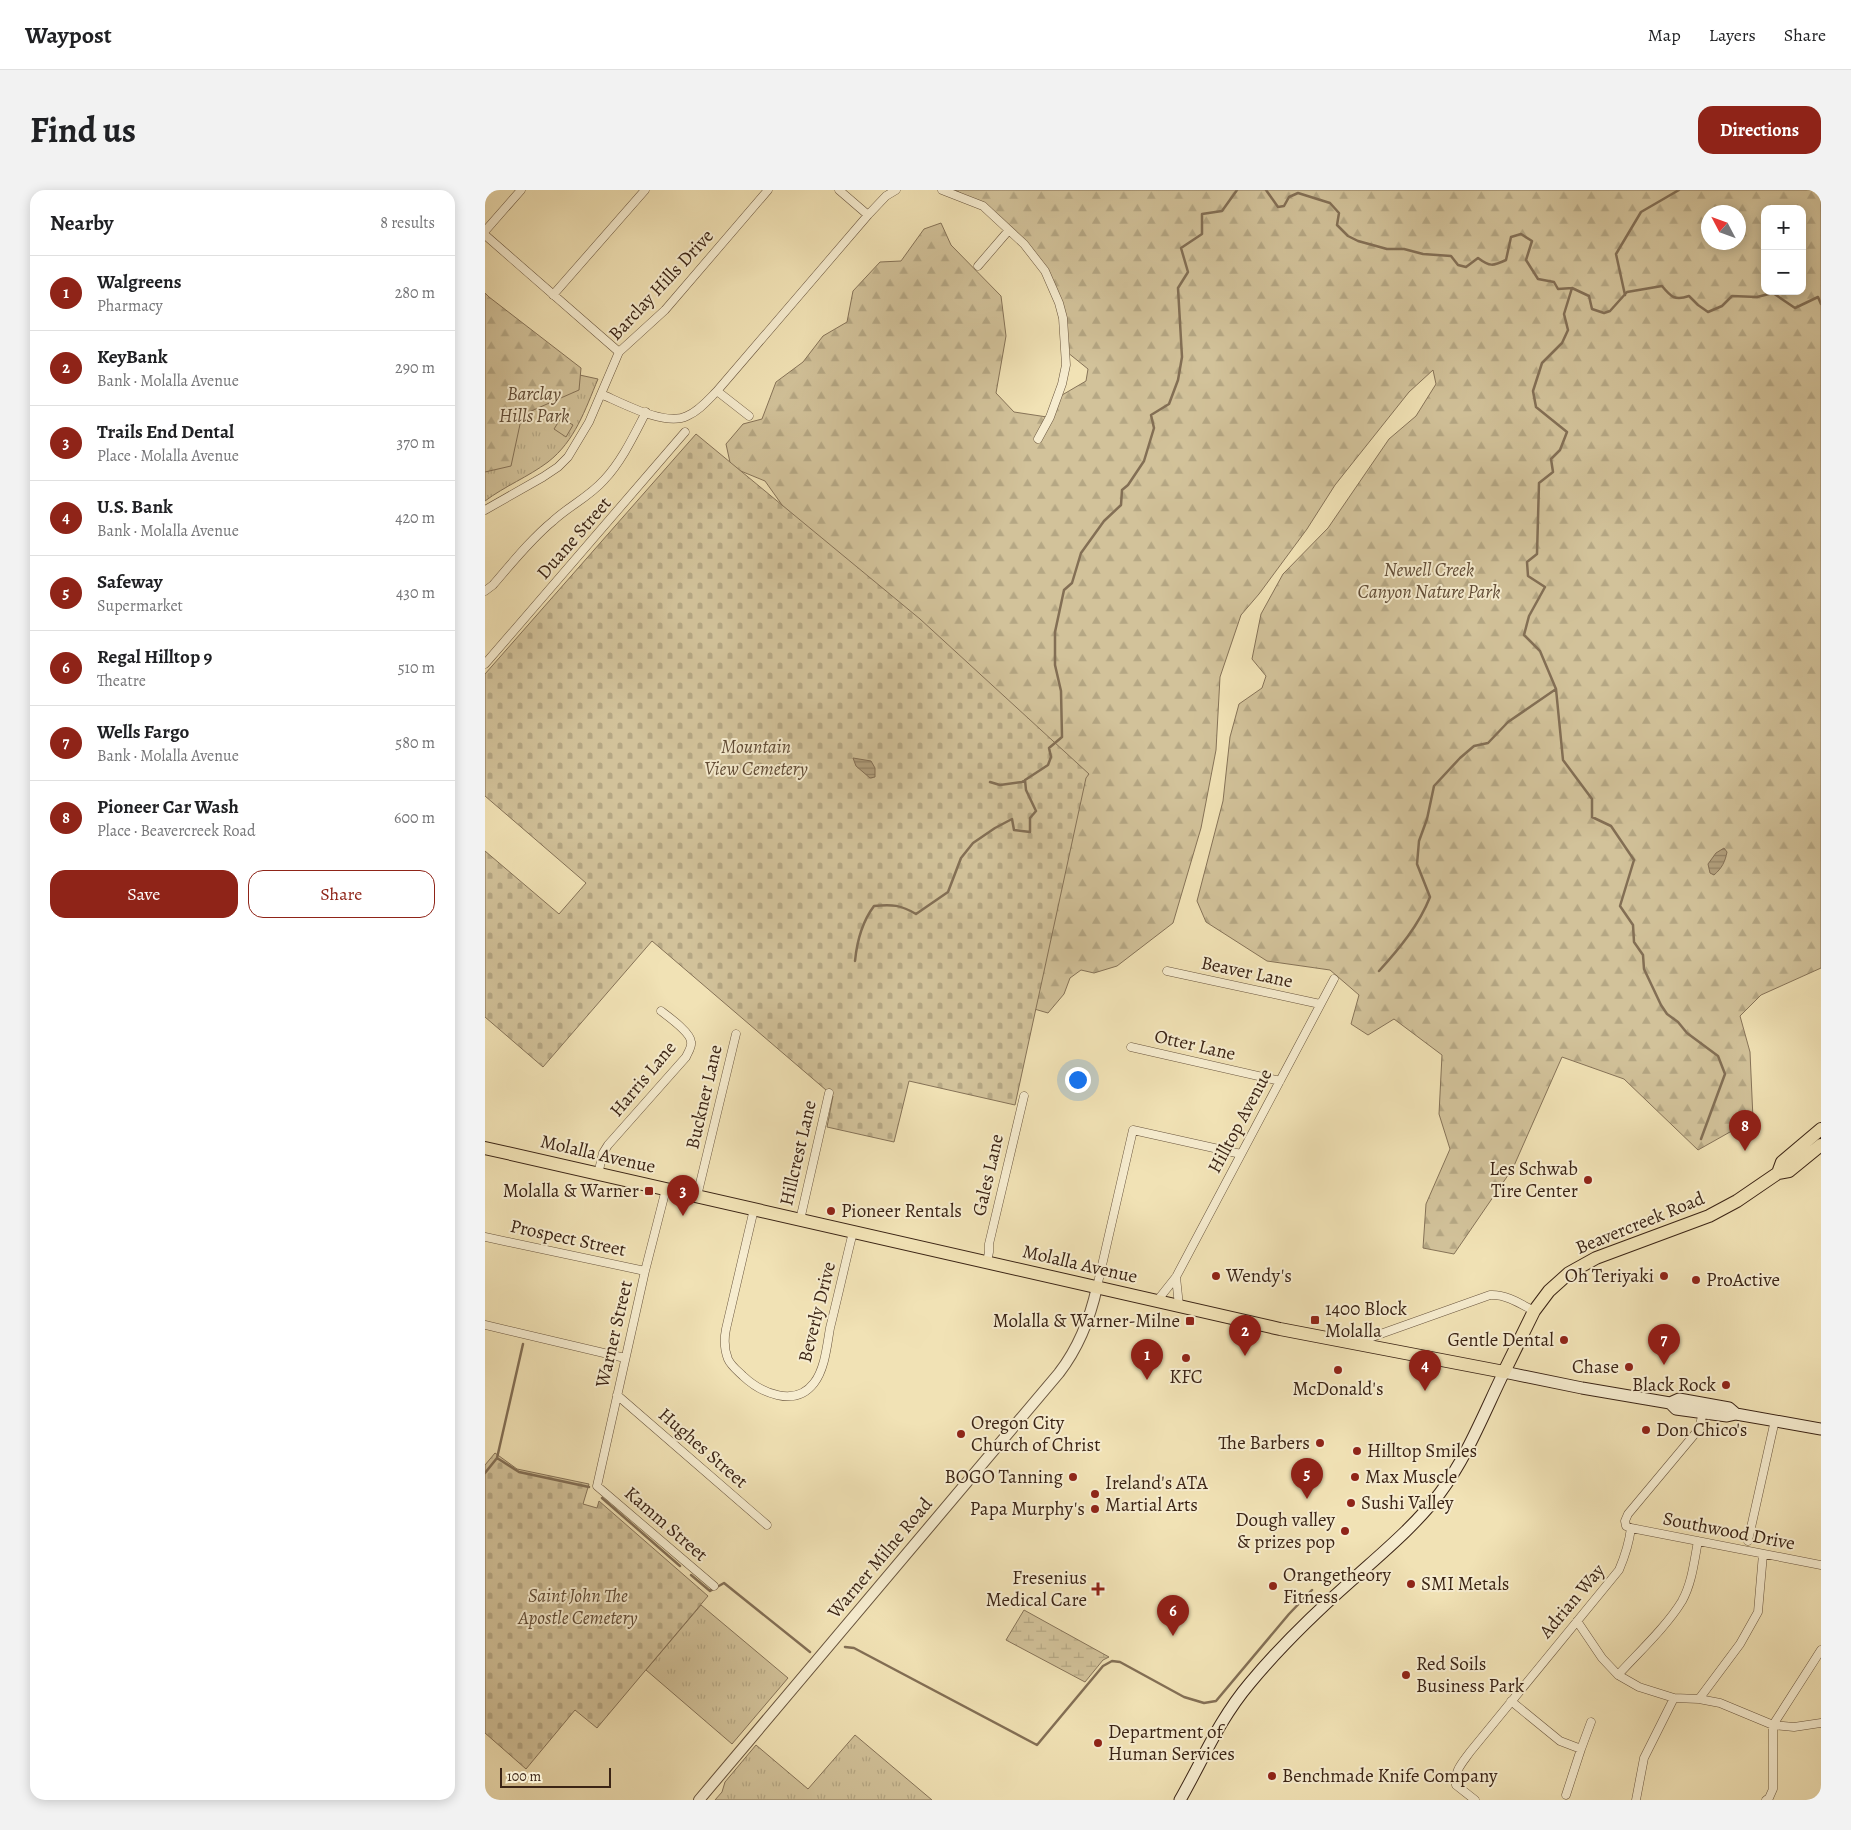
<!DOCTYPE html>
<meta charset="utf-8">
<style>
:root{--surface:#fff;--page:#f2f2f2;--text:#202124;--muted:#757577;--line:#e0e0e0;--accent:#8f2418}
body{margin:0;font-family:Alegreya,serif;background:var(--page);color:var(--text)}
.controls{position:absolute;right:15px;top:15px;display:grid;overflow:hidden;border-radius:10px;box-shadow:0 2px 12px #0003}
.controls button{width:45px;height:45px;display:grid;place-items:center;padding:0;border:0;border-bottom:1px solid var(--line);background:var(--surface);color:var(--text);font:25px sans-serif}
.compass{position:absolute;left:1216px;top:15px;width:45px;height:45px;border-radius:50%;background:var(--surface);box-shadow:0 2px 12px #0003;rotate:311deg}
.scale{position:absolute;left:15px;bottom:12px;width:111px;box-sizing:border-box;padding-left:5px;border:2px solid #3b2415;border-top:0;font-size:14px;line-height:18px;white-space:nowrap;color:#3b2415;-webkit-text-stroke:4px #f6eccf;paint-order:stroke}
.you{position:absolute;left:592px;top:889px;width:18px;height:18px;margin:-12px;border:4px solid #fff;border-radius:50%;background:#1a73e8;box-shadow:0 0 0 8px #1a73e833}
.badge{display:grid;place-items:center;width:32px;height:32px;border-radius:50%;background:var(--accent);color:#fff;font-size:16px;font-weight:700}
.pin{position:absolute;translate:-50% -41px;filter:drop-shadow(0 1px 2px #0008)}
.pin::after{content:'';position:absolute;top:26px;width:18px;height:15px;background:inherit;clip-path:polygon(0 0,100% 0,50% 100%)}
.list{margin:0;padding:0;list-style:none}
h2{display:flex;justify-content:space-between;align-items:center;height:65px;margin:0;padding:0 20px;font-size:21px}
h2 small{font-size:16px;font-weight:400;color:var(--muted)}
.list li{display:grid;grid-template-columns:32px 1fr auto;gap:15px;align-items:center;box-sizing:border-box;height:75px;padding:0 20px;border-top:1px solid var(--line)}
.list b{display:block;font-size:19px;white-space:nowrap}
.list p{margin:0;font-size:16px;white-space:nowrap;color:var(--muted)}
.list em{font-size:16px;font-style:normal;color:var(--muted)}
.actions{display:flex;gap:10px;padding:15px 20px}
.actions a{flex:1;padding:11px 0;border:1px solid var(--accent);border-radius:15px;text-align:center;font-size:18px;color:var(--accent)}
.actions .main{background:var(--accent);color:#fff}
.map{position:relative;flex:none;width:1336px;height:1610px;overflow:hidden;border-radius:15px}
header{display:flex;align-items:center;gap:30px;box-sizing:border-box;height:70px;padding:0 25px;background:var(--surface);border-bottom:1px solid var(--line)}
header strong{font-size:24px}
nav{display:flex;gap:28px;margin-inline-start:auto;font-size:18px}
.intro{display:flex;align-items:center;justify-content:space-between;box-sizing:border-box;height:120px;padding:0 30px}
h1{margin:0;font-size:35px}
.button{padding:12px 22px;border-radius:15px;background:var(--accent);color:#fff;font-size:18px;font-weight:700}
main{display:flex;gap:30px;padding:0 30px}
aside{flex:1;background:var(--surface);border-radius:15px;box-shadow:0 2px 12px #0003}
.map>svg:first-child{display:block}
.grass{fill:url(#grass-tufts);stroke:#867358}
.forest{fill:url(#forest-firs);stroke:#867358;fill-rule:evenodd}
.wetland{fill:url(#wetland-marsh);stroke:#867358}
.cemetery{fill:url(#cemetery-stones);stroke:#867358}
.pitch{fill:#d2c29a;stroke:#867358}
.water{fill:url(#water-rules);stroke:#836f55}
.lines{fill:none;stroke-linecap:round;stroke-linejoin:round}
.stream{stroke:#836f55;stroke-width:2.5}
.minor-casing{stroke:#68543d;stroke-width:9}
.tertiary-casing{stroke:#68543d;stroke-width:12}
.secondary-casing{stroke:#3b2415;stroke-width:13}
.primary-casing{stroke:#3b2415;stroke-width:14}
.minor{stroke:#f6eccf;stroke-width:8}
.tertiary{stroke:#f6eccf;stroke-width:10}
.secondary{stroke:#f6eccf;stroke-width:11}
.primary{stroke:#f1e2b5;stroke-width:12}
.poi-dot{fill:#8f2418;stroke:#f6eccf;stroke-width:2}
.labels{text-anchor:middle;dominant-baseline:central;stroke-width:4;stroke-linejoin:round;paint-order:stroke}
.street-label{font-size:19px;fill:#3b2415;stroke:#f6eccf}
.park-label{font-size:19px;font-style:italic;fill:#614c36;stroke:#f6eccf}
.poi-label{font-size:19px;fill:#3b2415;stroke:#f6eccf;text-anchor:start}
</style>
<header>
<strong>Waypost</strong>
<nav><a>Map</a><a>Layers</a><a>Share</a></nav>
</header>
<div class="intro"><h1>Find us</h1><a class="button">Directions</a></div>
<main>
<aside>
<h2>Nearby<small>8 results</small></h2>
<ul class="list">
<li><span class="badge">1</span><div><b>Walgreens</b><p>Pharmacy</p></div><em>280 m</em></li>
<li><span class="badge">2</span><div><b>KeyBank</b><p>Bank · Molalla Avenue</p></div><em>290 m</em></li>
<li><span class="badge">3</span><div><b>Trails End Dental</b><p>Place · Molalla Avenue</p></div><em>370 m</em></li>
<li><span class="badge">4</span><div><b>U.S. Bank</b><p>Bank · Molalla Avenue</p></div><em>420 m</em></li>
<li><span class="badge">5</span><div><b>Safeway</b><p>Supermarket</p></div><em>430 m</em></li>
<li><span class="badge">6</span><div><b>Regal Hilltop 9</b><p>Theatre</p></div><em>510 m</em></li>
<li><span class="badge">7</span><div><b>Wells Fargo</b><p>Bank · Molalla Avenue</p></div><em>580 m</em></li>
<li><span class="badge">8</span><div><b>Pioneer Car Wash</b><p>Place · Beavercreek Road</p></div><em>600 m</em></li>
</ul>
<div class="actions"><a class="main">Save</a><a>Share</a></div>
</aside>
<div class="map">
<svg width="1336" height="1610" viewBox="0 0 1336 1610">
<defs>
<pattern id="grass-tufts" width="24" height="20" patternUnits="userSpaceOnUse" patternTransform="scale(1.25)"><rect width="24" height="20" fill="#d2c29a"/><path d="M3 7l-1-3M5 7V3M7 7l1-3M15 17l-1-3M17 17v-4M19 17l1-3" fill="none" stroke="#b5a784"/></pattern>
<pattern id="forest-firs" width="22" height="20" patternUnits="userSpaceOnUse" patternTransform="scale(1.25)"><rect width="22" height="20" fill="#d2c29a"/><path d="M5 1l3.5 6h-7zM16 11l3.5 6h-7z" fill="#b5a784"/></pattern>
<pattern id="wetland-marsh" width="20" height="14" patternUnits="userSpaceOnUse" patternTransform="scale(1.25)"><rect width="20" height="14" fill="#d2c29a"/><path d="M1 5h8M5 5V1M11 12h8M15 12V8" fill="none" stroke="#b5a784"/></pattern>
<pattern id="cemetery-stones" width="16" height="16" patternUnits="userSpaceOnUse" patternTransform="scale(1.25)"><rect width="16" height="16" fill="#d2c29a"/><path d="M2 7V4a2 2 0 0 1 4 0v3zM10 15v-3a2 2 0 0 1 4 0v3z" fill="#b5a784"/></pattern>
<pattern id="water-rules" width="6" height="5" patternUnits="userSpaceOnUse" patternTransform="scale(1.25)"><rect width="6" height="5" fill="#b3a17f"/><path d="M0 2.5h6" fill="none" stroke="#938367"/></pattern>
</defs>
<rect width="100%" height="100%" fill="#f1e2b5"/>
<filter id="stains"><feTurbulence type="fractalNoise" baseFrequency=".004" numOctaves="4"/><feColorMatrix values="0 0 0 0 .2 0 0 0 0 .09 0 0 0 0 .02 0 0 0 .5 -.17"/></filter>
<radialGradient id="worn" r=".72"><stop offset=".6" stop-color="#630" stop-opacity="0"/><stop offset="1" stop-color="#630" stop-opacity=".3"/></radialGradient>
<!-- grass -->
<path class="grass" d="M0,107l90,77 23,5c-13,31 -23,62 -50,83 -20,15 -43,24 -63,39z
M216,1415l87,73 -56,66 -86,-74z
M370,1545l77,65h-217l7,-8 3,-10 31,-37 52,44z"/>
<!-- forest -->
<path class="forest" d="M470,0h866v778l-60,27 -21,21 10,36 3,67 -55,31 -74,-71 -62,-22 -49,111 -59,86 -31,-6 3,-44 24,-55 -11,-35 3,-59 -48,-36 -26,16 -17,-11 8,-29 -29,-25 -63,-9 -61,-39 -9,-21 26,-100 7,-64 9,-33 23,-16 4,-12 -14,-17 9,-45 22,-40 45,-46 61,-89 27,-23 20,-32 -3,-14 -24,22 -74,93 -28,44 -48,65 -18,21 -21,62 -4,73 -15,78 -28,95 -56,43 -23,7 -13,-3 -11,8 -6,16 -16,19 -24,-7 -227,-480 -32,-45 -34,-14 -5,-23 17,-20 19,-5 14,-37 27,-20 20,-26 24,-14 6,-31 27,-29 21,-1 23,-32 17,-6 10,22 50,51 5,40 -10,57 18,19 33,5 10,-19 29,-17 2,-12 -21,-17 -17,-75 -57,-66zM1280,19h37v82h-37zM1224,22h30v30h-30z
M0,103l4,4 92,71 -2,22 -57,25 -11,51 -26,6z"/>
<!-- wetland -->
<path class="wetland" d="M539,1420l85,47 -6,3 -18,22 -79,-42z"/>
<!-- cemetery -->
<path class="cemetery" d="M211,244l224,185 169,155 -3,4 -71,327 -106,-24 -15,61 -67,-15 6,-31 -181,-155 -109,126 -58,-50v-166l74,63 27,-31 -101,-87v-122z
M10,1263l22,16 72,15 -6,20 14,4 2,-7 109,95 -111,132 -22,-18 -49,59 -41,-36v-268z"/>
<!-- pitch -->
<path class="pitch" d="M76,228l12,7 -7,12 -12,-8z"/>
<!-- water -->
<path class="water" d="M368,568l18,3 4,7v9l-5,1 -14,-12z
M1239,658l3,4c-2,10 -5,16 -13,23l-4,-2 -2,-9 8,-11z"/>
<g class="lines">
<!-- stream -->
<path class="stream" d="M781,0l12,17 6,-1 5,-9 9,-4 32,10 9,10 -2,12 11,11 10,5 29,8h17l19,5 28,2 7,9 8,2 12,-9c12,9 15,8 28,2l5,-23 10,-3 11,7 -6,19 12,19 16,3 4,7 14,-1 17,8 3,13 12,4 6,-2 17,-19 35,-6c9,11 13,15 27,10l9,9 10,7 14,-6 10,-10 25,1 16,-4 22,15 23,-11 3,7
M1087,98l-8,26 4,16 -6,13 -20,20 -9,28 3,16 31,25 -7,18 -9,9 2,13 -14,11 -2,71 -10,8 1,14 17,11 -16,29 -5,19 16,16 16,38 7,71 29,39v18l19,9 23,34 -14,46 13,19 1,17 9,13 1,14 17,36 6,9 11,8 9,11 31,23 7,18 -24,65
M1140,105l-9,-41 25,-42 38,-22
M505,592l10,3 22,-3 26,-17 3,-8 -2,-9 13,-11 -1,-46 -6,-26v-33l9,-42 8,-7 9,-30 23,-32 17,-16 1,-15 6,-5 16,-24 10,-33 -3,-13 18,-11 9,-24 4,-23 -4,-69 10,-16 -7,-24 21,-14v-20l20,-3 15,-21
M370,771c2,-20 7,-39 19,-55 18,-2 27,-1 42,8l32,-22 13,-34 12,-15 22,-15 17,-9 2,11 16,2v-14l6,-7 -10,-21 -1,-10
M894,781c20,-22 40,-46 51,-74l-13,-33 2,-23 8,-22 7,-33 26,-28 14,-12 14,-3 20,-21 48,-33
M12,1268l26,-114
M0,1283l12,-15 22,14 70,15
M117,1308l78,68
M206,1385l19,16 14,-8 86,69
M360,1457l9,1 183,97 66,-79 9,-5 8,1 64,35 20,6 12,-2 73,-87 23,-24"/>
<defs>
<path id="minor" d="M354,0l29,25
M457,0l41,16 41,38 21,27 14,32 4,15 3,47 -4,19 -12,33 -12,22
M0,41l36,-41
M0,45l134,117
M493,76l31,-36
M68,105l92,-105
M232,201l32,25
M116,204c21,9 65,33 86,22 12,-5 21,-16 30,-25l151,-176 18,-19 10,-6
M0,320l58,-33 15,-10 10,-10 21,-35 30,-70 46,-42 103,-120
M0,401l8,-6c19,-22 38,-46 60,-64 16,-15 36,-24 51,-41 18,-19 30,-45 42,-68
M0,474l200,-232
M682,781l153,33
M646,857l149,34
M113,984l5,-21 5,-8 78,-88c2,-5 6,-10 5,-15 0,-9 -22,-25 -30,-31
M181,999l-21,82 -48,215 117,100
M212,1006l39,-162
M269,1019l-28,120c-2,10 -2,20 2,30 3,7 10,12 15,17 18,17 52,32 71,7 11,-14 13,-38 16,-55 8,-32 15,-64 23,-96
M315,1030l29,-127
M0,1047l160,34
M502,1072l2,-10v-8l35,-148
M691,1087l3,29
M612,1097l36,-157 108,24
M672,1111l19,-24 158,-298
M0,1135l140,33
M873,1152l132,-47c16,-1 31,9 44,16
M132,1205l150,130
M1146,1338l190,37
M1263,1351l27,-121
M1092,1431l25,37 16,17 21,12 35,11 25,1 21,4 53,22 21,2 27,-4
M1133,1485c20,-22 49,-49 64,-74 10,-18 12,-39 16,-60
M1214,1509l41,-55 18,-32 5,-58
M1026,1511l49,40 21,8 10,-27
M1081,1605l15,-46
M990,1610l-19,-15c-3,-13 7,-23 14,-33l149,-182c6,-14 10,-26 12,-42l-5,-2 -1,-5 3,-7 71,-85 4,-17
M1151,1610l8,-42 30,-60
M1281,1610l3,-2 4,-9v-64l48,-75"/>
<path id="tertiary" d="M214,1610l360,-427c20,-26 31,-54 38,-86"/>
<path id="secondary" d="M1185,1213l6,6 51,7 9,-2 85,15
M695,1610c24,-42 38,-79 70,-117 30,-36 66,-71 101,-102 31,-28 64,-55 89,-88 27,-36 44,-80 64,-121l78,16 88,15 9,-4 50,9 7,6"/>
<path id="primary" d="M0,958l795,181 224,43 30,-61 15,-20 20,-18 27,-15 113,-42 28,-15 41,-28 11,-2 32,-26
M1293,983l4,-11 39,-33"/>
</defs>
<!-- minor casing -->
<use href="#minor" class="minor-casing"/>
<!-- tertiary casing -->
<use href="#tertiary" class="tertiary-casing"/>
<!-- secondary casing -->
<use href="#secondary" class="secondary-casing"/>
<!-- primary casing -->
<use href="#primary" class="primary-casing"/>
<!-- minor -->
<use href="#minor" class="minor"/>
<!-- tertiary -->
<use href="#tertiary" class="tertiary"/>
<!-- secondary -->
<use href="#secondary" class="secondary"/>
<!-- primary -->
<use href="#primary" class="primary"/>
</g>
<!-- markers -->
<g class="poi-dot">
<circle cx="1103" cy="990" r="5"/>
<rect x="159" y="996" width="10" height="10" rx="2.5"/>
<circle cx="346" cy="1021" r="5"/>
<circle cx="731" cy="1086" r="5"/>
<circle cx="1179" cy="1086" r="5"/>
<circle cx="1211" cy="1090" r="5"/>
<rect x="825" y="1125" width="10" height="10" rx="2.5"/>
<rect x="700" y="1126" width="10" height="10" rx="2.5"/>
<circle cx="1079" cy="1150" r="5"/>
<circle cx="701" cy="1168" r="5"/>
<circle cx="1144" cy="1177" r="5"/>
<circle cx="853" cy="1180" r="5"/>
<circle cx="1241" cy="1195" r="5"/>
<circle cx="1161" cy="1240" r="5"/>
<circle cx="476" cy="1244" r="5"/>
<circle cx="835" cy="1253" r="5"/>
<circle cx="872" cy="1261" r="5"/>
<circle cx="588" cy="1287" r="5"/>
<circle cx="870" cy="1287" r="5"/>
<circle cx="610" cy="1304" r="5"/>
<circle cx="866" cy="1313" r="5"/>
<circle cx="610" cy="1319" r="5"/>
<circle cx="860" cy="1341" r="5"/>
<circle cx="926" cy="1394" r="5"/>
<circle cx="788" cy="1396" r="5"/>
<path d="M610.5 1391.5h5v5h5v5h-5v5h-5v-5h-5v-5h5z"/>
<circle cx="921" cy="1485" r="5"/>
<circle cx="613" cy="1553" r="5"/>
<circle cx="787" cy="1586" r="5"/>
</g>
<g class="labels">
<!-- street labels -->
<g class="street-label">
<text transform="translate(176 95) rotate(-47)">Barclay Hills Drive</text>
<text transform="translate(89 348) rotate(-49)">Duane Street</text>
<text transform="translate(762 782) rotate(12)">Beaver Lane</text>
<text transform="translate(710 855) rotate(13)">Otter Lane</text>
<text transform="translate(158 889) rotate(-50)">Harris Lane</text>
<text transform="translate(219 907) rotate(-77)">Buckner Lane</text>
<text transform="translate(755 931) rotate(-62)">Hilltop Avenue</text>
<text transform="translate(313 963) rotate(-77)">Hillcrest Lane</text>
<text transform="translate(113 964) rotate(13)">Molalla Avenue</text>
<text transform="translate(503 985) rotate(-77)">Gales Lane</text>
<text transform="translate(1155 1033) rotate(-22)">Beavercreek Road</text>
<text transform="translate(83 1048) rotate(12)">Prospect Street</text>
<text transform="translate(595 1074) rotate(13)">Molalla Avenue</text>
<text transform="translate(332 1122) rotate(-76)">Beverly Drive</text>
<text transform="translate(129 1144) rotate(-77)">Warner Street</text>
<text transform="translate(218 1258) rotate(41)">Hughes Street</text>
<text transform="translate(181 1334) rotate(41)">Kamm Street</text>
<text transform="translate(1244 1341) rotate(11)">Southwood Drive</text>
<text transform="translate(395 1368) rotate(-50)">Warner Milne Road</text>
<text transform="translate(1087 1411) rotate(-50)">Adrian Way</text>
</g>
<!-- park labels -->
<g class="park-label">
<text x="49" y="204">Barclay<tspan x="49" dy="22">Hills Park</tspan></text>
<text x="944" y="380">Newell Creek<tspan x="944" dy="22">Canyon Nature Park</tspan></text>
<text x="271" y="557">Mountain<tspan x="271" dy="22">View Cemetery</tspan></text>
<text x="93" y="1406">Saint John The<tspan x="93" dy="22">Apostle Cemetery</tspan></text>
</g>
<!-- poi labels -->
<g class="poi-label">
<text x="1093" y="979" text-anchor="end">Les Schwab<tspan x="1093" dy="22">Tire Center</tspan></text>
<text x="154" y="1001" text-anchor="end">Molalla &amp; Warner</text>
<text x="356" y="1021">Pioneer Rentals</text>
<text x="741" y="1086">Wendy's</text>
<text x="1169" y="1086" text-anchor="end">Oh Teriyaki</text>
<text x="1221" y="1090">ProActive</text>
<text x="840" y="1119">1400 Block<tspan x="840" dy="22">Molalla</tspan></text>
<text x="695" y="1131" text-anchor="end">Molalla &amp; Warner-Milne</text>
<text x="1069" y="1150" text-anchor="end">Gentle Dental</text>
<text x="1134" y="1177" text-anchor="end">Chase</text>
<text x="701" y="1187" text-anchor="middle">KFC</text>
<text x="1231" y="1195" text-anchor="end">Black Rock</text>
<text x="853" y="1199" text-anchor="middle">McDonald's</text>
<text x="486" y="1233">Oregon City<tspan x="486" dy="22">Church of Christ</tspan></text>
<text x="1171" y="1240">Don Chico's</text>
<text x="825" y="1253" text-anchor="end">The Barbers</text>
<text x="882" y="1261">Hilltop Smiles</text>
<text x="578" y="1287" text-anchor="end">BOGO Tanning</text>
<text x="880" y="1287">Max Muscle</text>
<text x="620" y="1293">Ireland's ATA<tspan x="620" dy="22">Martial Arts</tspan></text>
<text x="876" y="1313">Sushi Valley</text>
<text x="600" y="1319" text-anchor="end">Papa Murphy's</text>
<text x="850" y="1330" text-anchor="end">Dough valley<tspan x="850" dy="22">&amp; prizes pop</tspan></text>
<text x="798" y="1385">Orangetheory<tspan x="798" dy="22">Fitness</tspan></text>
<text x="602" y="1388" text-anchor="end">Fresenius<tspan x="602" dy="22">Medical Care</tspan></text>
<text x="936" y="1394">SMI Metals</text>
<text x="931" y="1474">Red Soils<tspan x="931" dy="22">Business Park</tspan></text>
<text x="623" y="1542">Department of<tspan x="623" dy="22">Human Services</tspan></text>
<text x="797" y="1586">Benchmade Knife Company</text>
</g>
</g>
<rect width="100%" height="100%" filter="url(#stains)"/>
<rect width="100%" height="100%" fill="url(#worn)"/>
</svg>
<div class="controls">
<button>+</button>
<button>−</button>
</div>
<svg class="compass" viewBox="-18 -18 36 36"><path d="M0-13l5 13h-10z" fill="#e53935"/><path d="M0 13l5-13h-10z" fill="#757577"/></svg>
<div class="scale">100 m</div>
<div class="you"></div>
<div class="pin badge" style="left:662px;top:1190px">1</div>
<div class="pin badge" style="left:760px;top:1166px">2</div>
<div class="pin badge" style="left:198px;top:1026px">3</div>
<div class="pin badge" style="left:940px;top:1201px">4</div>
<div class="pin badge" style="left:822px;top:1309px">5</div>
<div class="pin badge" style="left:688px;top:1446px">6</div>
<div class="pin badge" style="left:1179px;top:1175px">7</div>
<div class="pin badge" style="left:1260px;top:961px">8</div>
</div>
</main>
